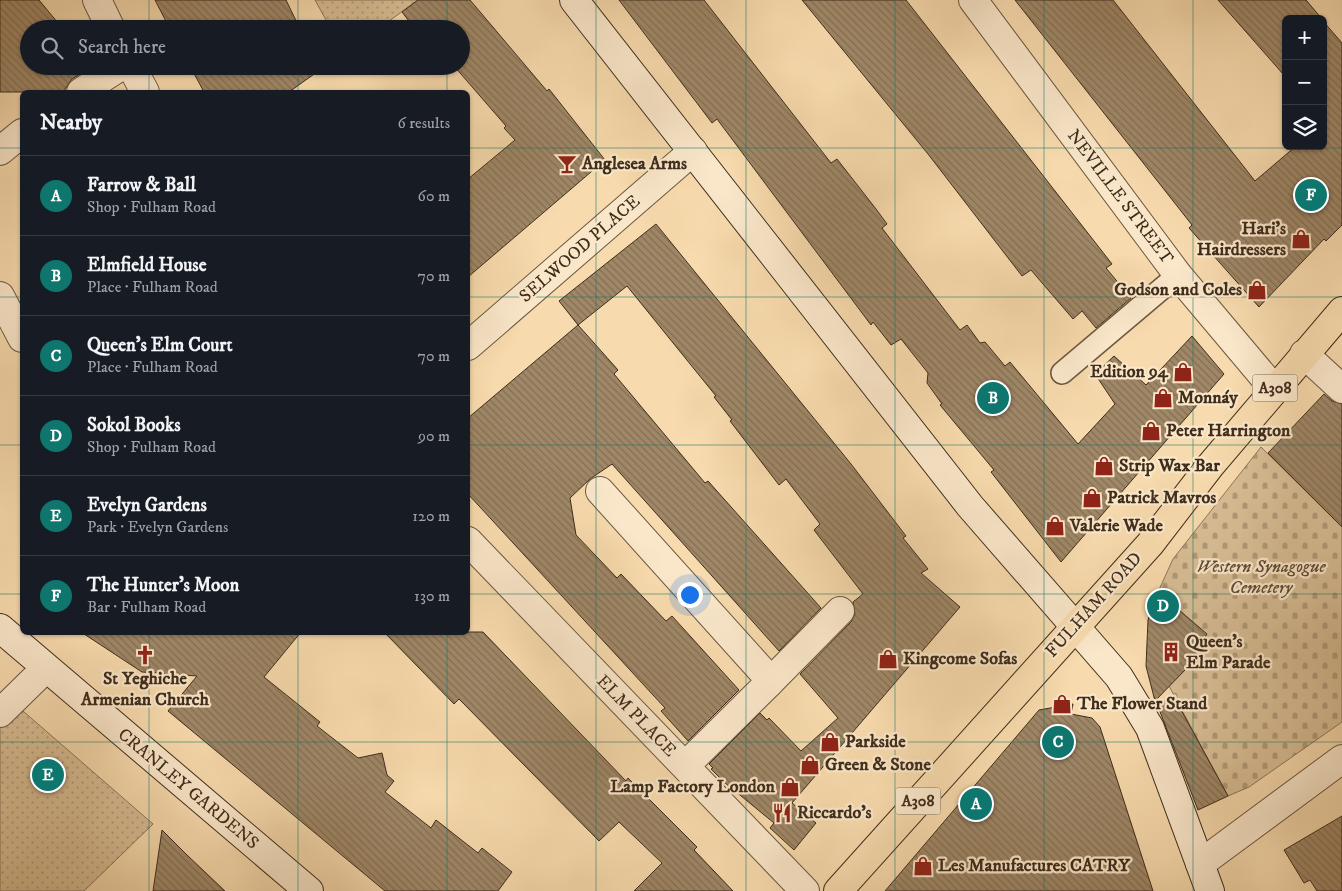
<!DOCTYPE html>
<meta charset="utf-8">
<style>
:root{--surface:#171b24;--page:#20242c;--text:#f1f3f6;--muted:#9ea1a6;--line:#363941;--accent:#0f766e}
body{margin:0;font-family:"IM FELL DW Pica",serif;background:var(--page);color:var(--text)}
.controls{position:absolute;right:15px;top:15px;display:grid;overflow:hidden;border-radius:8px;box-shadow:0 1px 4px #0004}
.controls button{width:45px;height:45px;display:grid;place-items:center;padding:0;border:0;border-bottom:1px solid var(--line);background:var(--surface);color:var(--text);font:25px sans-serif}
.you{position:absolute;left:689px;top:594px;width:18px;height:18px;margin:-12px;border:4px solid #fff;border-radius:50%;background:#1a73e8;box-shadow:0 0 0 8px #1a73e833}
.badge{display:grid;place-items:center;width:32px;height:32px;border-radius:50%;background:var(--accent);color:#fff;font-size:16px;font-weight:700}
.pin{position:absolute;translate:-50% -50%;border:2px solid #fff;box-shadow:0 1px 5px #0006}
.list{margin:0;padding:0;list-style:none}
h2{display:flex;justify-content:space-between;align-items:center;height:65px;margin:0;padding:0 20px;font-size:21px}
h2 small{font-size:16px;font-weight:400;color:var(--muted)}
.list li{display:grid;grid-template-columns:32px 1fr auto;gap:15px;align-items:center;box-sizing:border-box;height:80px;padding:0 20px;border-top:1px solid var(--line)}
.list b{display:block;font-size:19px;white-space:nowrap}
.list p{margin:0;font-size:16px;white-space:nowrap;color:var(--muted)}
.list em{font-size:16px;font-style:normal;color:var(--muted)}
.icon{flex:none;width:28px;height:28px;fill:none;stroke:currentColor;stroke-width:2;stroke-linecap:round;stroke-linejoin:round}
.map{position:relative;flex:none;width:1342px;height:891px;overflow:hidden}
.search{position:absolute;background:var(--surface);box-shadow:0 1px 4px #0004;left:20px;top:20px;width:450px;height:55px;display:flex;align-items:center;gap:12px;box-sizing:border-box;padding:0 18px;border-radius:28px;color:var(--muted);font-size:19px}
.panel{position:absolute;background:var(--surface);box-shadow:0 1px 4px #0004;left:20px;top:90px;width:450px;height:545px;border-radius:8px}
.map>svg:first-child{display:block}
.cemetery{fill:url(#cemetery-stones);stroke:#8c7558}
.garden{fill:url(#garden-dots);stroke:#8c7558}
.building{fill:url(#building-back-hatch);stroke:#3f2d1c}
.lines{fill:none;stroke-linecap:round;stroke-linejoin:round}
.lane-casing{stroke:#6d5840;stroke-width:24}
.street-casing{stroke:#6d5840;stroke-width:30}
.secondary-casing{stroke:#3f2d1c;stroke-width:30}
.primary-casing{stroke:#3f2d1c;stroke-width:30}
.lane{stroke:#fae7ca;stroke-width:21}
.street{stroke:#fae7ca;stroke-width:28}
.secondary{stroke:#fae7ca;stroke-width:28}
.primary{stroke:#f7daad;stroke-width:28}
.grid{fill:none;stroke:#0f766e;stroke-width:1;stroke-opacity:0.55}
.labels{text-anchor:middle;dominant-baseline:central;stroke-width:4.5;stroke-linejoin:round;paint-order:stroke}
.shield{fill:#fae7ca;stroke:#776550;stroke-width:1}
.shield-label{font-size:16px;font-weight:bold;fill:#3f2d1c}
.poi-label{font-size:18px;font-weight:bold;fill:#3f2d1c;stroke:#fae7ca;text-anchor:start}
.street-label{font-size:18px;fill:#3f2d1c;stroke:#fae7ca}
.park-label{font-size:18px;font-style:italic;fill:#5e4a34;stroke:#fae7ca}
</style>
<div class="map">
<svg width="1342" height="891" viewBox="0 0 1342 891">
<defs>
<pattern id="cemetery-stones" width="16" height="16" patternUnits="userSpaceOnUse" patternTransform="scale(1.25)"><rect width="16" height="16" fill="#d8bd94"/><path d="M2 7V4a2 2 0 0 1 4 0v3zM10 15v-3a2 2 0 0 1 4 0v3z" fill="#b19a78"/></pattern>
<pattern id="garden-dots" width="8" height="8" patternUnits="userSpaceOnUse" patternTransform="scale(1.25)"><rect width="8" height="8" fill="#d8bd94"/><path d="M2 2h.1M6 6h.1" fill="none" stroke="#b19a78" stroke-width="1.8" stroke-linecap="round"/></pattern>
<pattern id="building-back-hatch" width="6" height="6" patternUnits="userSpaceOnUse" patternTransform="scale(1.25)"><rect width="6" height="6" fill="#9f8767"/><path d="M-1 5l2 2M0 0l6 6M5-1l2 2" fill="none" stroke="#836f54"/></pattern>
</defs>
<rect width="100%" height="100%" fill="#f7daad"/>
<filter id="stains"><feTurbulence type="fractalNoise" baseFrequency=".004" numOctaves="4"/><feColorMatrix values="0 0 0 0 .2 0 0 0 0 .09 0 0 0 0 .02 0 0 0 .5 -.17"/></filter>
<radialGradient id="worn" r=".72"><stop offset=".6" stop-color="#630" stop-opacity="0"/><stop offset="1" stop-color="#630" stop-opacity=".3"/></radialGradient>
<!-- cemetery -->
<path class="cemetery" d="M1261,447l81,80v195l-93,65 -21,9 -59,-110 21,-66 -32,-28 15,-33z"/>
<!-- garden -->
<path class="garden" d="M315,0h103l-40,29h-47z
M14,711h9l130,113 -69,67h-84v-165z"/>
<!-- building -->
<path class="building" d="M0,0h39l24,29h-34v37l61,2 -18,11 -9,13h-63z
M155,0h131l14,29h-130z
M418,0h52l77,91 2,-2 56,71 -137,117v-98l47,-39 -11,-12 2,-2 -52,-60h7v-37h-46l-13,-17z
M619,0h85l127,163 6,-4 39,50 11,15 -5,4 78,102 7,-5 13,18 5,-1 20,24 5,-4 68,82 37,-40 -20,-30 19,-18 32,29 46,-49 32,38 -163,188 -70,-90 3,-2 -54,-65 2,-1 -15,-21 1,-10 -27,-34 -10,6 -18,-23 -2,3 -154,-206 -5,4z
M802,0h104l206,264 -6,4 25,30 -35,30 -14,-17 -9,8 -42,-49 -9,6 -94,-122z
M1015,0h98l142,181 41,-35h27v-125l19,22v182l-16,16 -2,-2 -65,68 -70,-79 3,-3z
M1218,0h88l16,19h-36v61l-4,-5 1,-1z
M190,66h133l1,1 -35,25h-85z
M656,224l195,240 55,72 -3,2 25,31 -7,4 39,34 -168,196 24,20 -22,27 -24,-22 4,-5 -50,-41 -13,-13 2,-1 -4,-4 51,-51 7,7 2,-2 32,33 37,-33 -38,-44 51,-52 4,-8 -2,-12 10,-8 -49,-64 6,-6 -34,-45 -7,6 -49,-64 2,-1 -18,-23 2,-1 -89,-110 -49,39 -19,-24z
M578,325l40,45 -4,4 91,109 3,-2 113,127 -42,43 -167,-187 -22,15 -20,19 6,37 41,43 4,-4 45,47 6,-5 67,74 -51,51 -27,-30 4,-3 -197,-214v-76z
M1324,394l8,7 10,3v123l-74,-74z
M1158,592l49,42 -22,36 -30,31 -9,-35 2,-46z
M81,632h220l-37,45 56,45 -3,4 41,32 24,-5 5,22 7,6 -9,11 46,36 5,-8 42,33 4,-5 30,24 -14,19h-113l-217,-180 29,-35 -55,-4z
M384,632h99l143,149 2,-3 69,69 -3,3 39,41h-99l28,-28 -43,-41 -20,19 -140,-142 -5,5z
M1174,697l54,99 -30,14 -41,-106z
M1073,704l-2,10 21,4 8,9 53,164h-268l154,-181z
M1342,816v75h-25l-7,-11 -6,3 -20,-33z
M162,830l25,25 38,36h-72z"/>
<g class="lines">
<defs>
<path id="lane" d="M1062,373l116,-98"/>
<path id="street" d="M97,0l14,29
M973,0l205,275 96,114
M131,66l14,26
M81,92l40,-26
M0,151l22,-18
M0,296l22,42
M468,346l225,-195
M1304,354l38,35
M600,491l171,190 -86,85
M468,541l337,350
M771,681l69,-70
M0,713l45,-44
M1200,864l142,-105"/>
<path id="secondary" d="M574,0l396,506 149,171 31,51 60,163
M0,628l309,263"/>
<path id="primary" d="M838,891l312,-347 60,-78 132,-155"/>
</defs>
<!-- lane casing -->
<use href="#lane" class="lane-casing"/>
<!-- street casing -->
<use href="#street" class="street-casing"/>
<!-- secondary casing -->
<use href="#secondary" class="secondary-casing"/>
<!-- primary casing -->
<use href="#primary" class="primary-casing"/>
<!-- lane -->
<use href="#lane" class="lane"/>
<!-- street -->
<use href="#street" class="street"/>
<!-- secondary -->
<use href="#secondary" class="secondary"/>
<!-- primary -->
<use href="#primary" class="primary"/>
</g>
<!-- grid -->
<path class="grid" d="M149,0v29M298,0v29M447,0v29M596,0v891M746,0v891M895,0v891M1044,0v891M1193,0v891M149,66v26M298,66v26M447,66v26M0,148h22M468,148h874M0,297h22M468,297h874M0,445h22M468,445h874M0,594h22M468,594h874M149,632v259M298,632v259M447,632v259M0,742h1342"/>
<!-- icons -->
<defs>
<symbol id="bar-bare" viewBox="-9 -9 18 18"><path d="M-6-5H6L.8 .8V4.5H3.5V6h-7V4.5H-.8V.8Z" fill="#8f2418" stroke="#fae7ca" stroke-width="2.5" paint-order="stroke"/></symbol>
<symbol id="shop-bare" viewBox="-9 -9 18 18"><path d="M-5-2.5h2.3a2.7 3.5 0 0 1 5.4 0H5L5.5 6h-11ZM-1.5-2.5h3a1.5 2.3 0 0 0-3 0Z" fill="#8f2418" stroke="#fae7ca" stroke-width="2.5" paint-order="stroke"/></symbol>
<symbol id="building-bare" viewBox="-9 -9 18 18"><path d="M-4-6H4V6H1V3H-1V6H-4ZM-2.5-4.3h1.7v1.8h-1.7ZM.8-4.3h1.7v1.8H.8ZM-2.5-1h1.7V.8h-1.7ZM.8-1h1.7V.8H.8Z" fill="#8f2418" stroke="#fae7ca" stroke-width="2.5" paint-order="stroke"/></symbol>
<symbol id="church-bare" viewBox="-9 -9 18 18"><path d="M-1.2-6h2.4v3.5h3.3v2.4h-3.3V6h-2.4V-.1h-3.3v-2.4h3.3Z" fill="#8f2418" stroke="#fae7ca" stroke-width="2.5" paint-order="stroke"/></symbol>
<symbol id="restaurant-bare" viewBox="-9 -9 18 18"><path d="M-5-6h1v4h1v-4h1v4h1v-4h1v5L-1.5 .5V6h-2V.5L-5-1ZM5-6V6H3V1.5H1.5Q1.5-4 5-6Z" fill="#8f2418" stroke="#fae7ca" stroke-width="2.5" paint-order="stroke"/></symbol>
</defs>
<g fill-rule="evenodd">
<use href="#bar-bare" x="553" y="150" width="28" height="28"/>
<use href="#shop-bare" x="1287" y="225" width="28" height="28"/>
<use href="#shop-bare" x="1243" y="276" width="28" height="28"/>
<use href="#shop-bare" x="1169" y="358" width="28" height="28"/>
<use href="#shop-bare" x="1149" y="384" width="28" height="28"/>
<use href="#shop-bare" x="1137" y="417" width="28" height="28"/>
<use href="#shop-bare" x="1090" y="452" width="28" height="28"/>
<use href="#shop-bare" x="1078" y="484" width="28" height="28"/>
<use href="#shop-bare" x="1041" y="512" width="28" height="28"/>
<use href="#building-bare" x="1157" y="638" width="28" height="28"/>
<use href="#church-bare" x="131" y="641" width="28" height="28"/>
<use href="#shop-bare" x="874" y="645" width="28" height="28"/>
<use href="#shop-bare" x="1048" y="690" width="28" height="28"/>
<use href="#shop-bare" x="816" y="728" width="28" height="28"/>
<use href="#shop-bare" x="796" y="751" width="28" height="28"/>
<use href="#shop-bare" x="776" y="773" width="28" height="28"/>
<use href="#restaurant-bare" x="768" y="799" width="28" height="28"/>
<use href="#shop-bare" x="909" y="852" width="28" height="28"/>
</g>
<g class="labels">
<!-- shield labels -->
<g class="shield">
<rect x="1252.5" y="374.5" width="45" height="27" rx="4"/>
<rect x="895.5" y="787.5" width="45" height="27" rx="4"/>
</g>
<g class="shield-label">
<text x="1275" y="388">A308</text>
<text x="918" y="801">A308</text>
</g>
<!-- poi labels -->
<g class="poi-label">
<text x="582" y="164">Anglesea Arms</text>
<text x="1286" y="229" text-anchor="end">Hari's<tspan x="1286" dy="21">Hairdressers</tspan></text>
<text x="1242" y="290" text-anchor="end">Godson and Coles</text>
<text x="1168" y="372" text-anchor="end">Edition 94</text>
<text x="1178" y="398">Monnáy</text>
<text x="1166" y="431">Peter Harrington</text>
<text x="1119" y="466">Strip Wax Bar</text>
<text x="1107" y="498">Patrick Mavros</text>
<text x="1070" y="526">Valerie Wade</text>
<text x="1186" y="642">Queen's<tspan x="1186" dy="21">Elm Parade</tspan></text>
<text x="903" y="659">Kingcome Sofas</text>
<text x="145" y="679" text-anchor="middle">St Yeghiche<tspan x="145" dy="21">Armenian Church</tspan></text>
<text x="1077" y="704">The Flower Stand</text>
<text x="845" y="742">Parkside</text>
<text x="825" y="765">Green &amp; Stone</text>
<text x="775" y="787" text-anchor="end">Lamp Factory London</text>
<text x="797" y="813">Riccardo's</text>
<text x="938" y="866">Les Manufactures CATRY</text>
</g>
<!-- street labels -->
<g class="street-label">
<text transform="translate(1120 197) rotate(53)">NEVILLE STREET</text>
<text transform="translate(580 249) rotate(-41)">SELWOOD PLACE</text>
<text transform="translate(1094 605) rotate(-48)">FULHAM ROAD</text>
<text transform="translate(636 716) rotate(46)">ELM PLACE</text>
<text transform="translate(188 789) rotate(40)">CRANLEY GARDENS</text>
</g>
<!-- park labels -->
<g class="park-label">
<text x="1261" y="567">Western Synagogue<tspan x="1261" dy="21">Cemetery</tspan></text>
</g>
</g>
<rect width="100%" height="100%" filter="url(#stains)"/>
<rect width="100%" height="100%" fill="url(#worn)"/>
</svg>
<div class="controls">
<button>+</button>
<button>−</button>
<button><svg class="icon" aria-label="layers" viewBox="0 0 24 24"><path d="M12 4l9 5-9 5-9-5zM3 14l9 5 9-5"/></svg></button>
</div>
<div class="you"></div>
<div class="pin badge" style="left:976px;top:804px">A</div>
<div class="pin badge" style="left:993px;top:398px">B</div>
<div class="pin badge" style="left:1058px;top:742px">C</div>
<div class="pin badge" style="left:1163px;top:606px">D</div>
<div class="pin badge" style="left:48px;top:775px">E</div>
<div class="pin badge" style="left:1311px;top:195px">F</div>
<div class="search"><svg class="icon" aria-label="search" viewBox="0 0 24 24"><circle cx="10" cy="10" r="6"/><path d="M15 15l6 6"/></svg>Search here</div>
<section class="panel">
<h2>Nearby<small>6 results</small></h2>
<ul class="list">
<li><span class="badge">A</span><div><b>Farrow &amp; Ball</b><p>Shop · Fulham Road</p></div><em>60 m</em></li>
<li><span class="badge">B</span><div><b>Elmfield House</b><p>Place · Fulham Road</p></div><em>70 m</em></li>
<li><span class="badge">C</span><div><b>Queen's Elm Court</b><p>Place · Fulham Road</p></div><em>70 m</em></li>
<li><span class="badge">D</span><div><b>Sokol Books</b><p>Shop · Fulham Road</p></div><em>90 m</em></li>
<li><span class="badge">E</span><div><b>Evelyn Gardens</b><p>Park · Evelyn Gardens</p></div><em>120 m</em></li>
<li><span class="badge">F</span><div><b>The Hunter's Moon</b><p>Bar · Fulham Road</p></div><em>130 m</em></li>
</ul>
</section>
</div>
